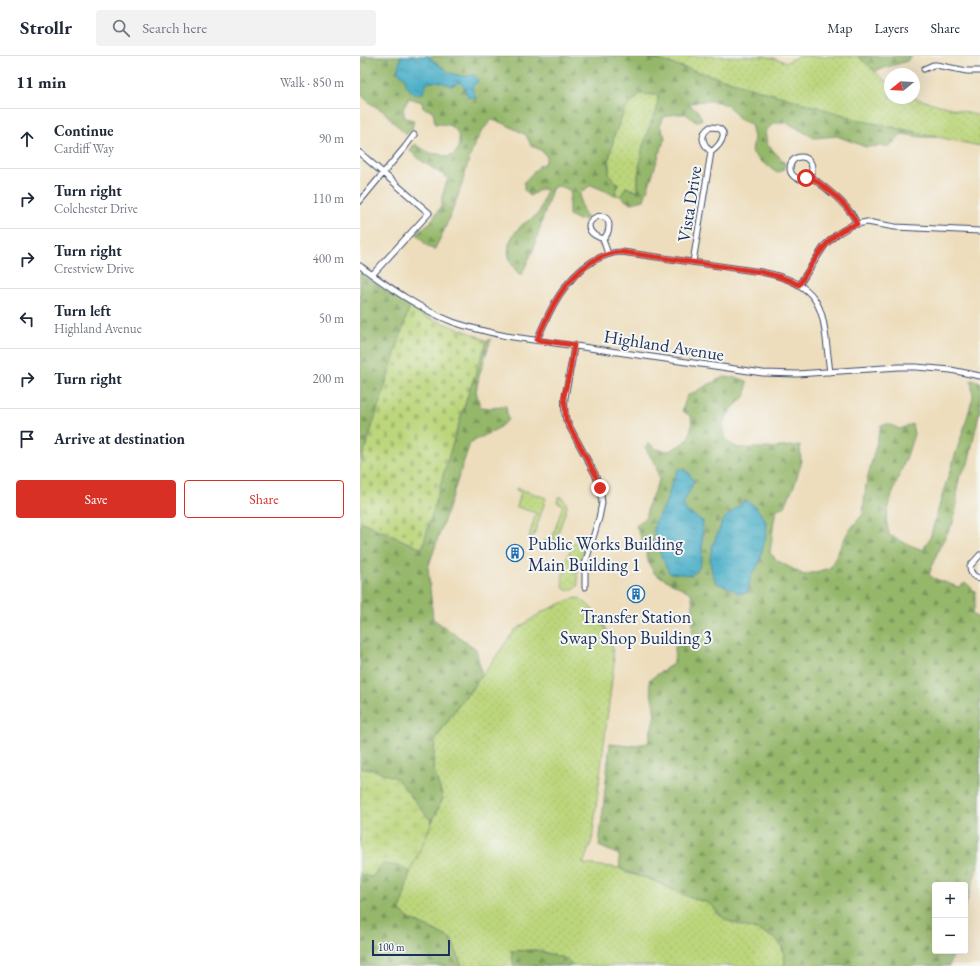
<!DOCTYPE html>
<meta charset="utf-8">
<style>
:root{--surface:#fff;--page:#f2f2f3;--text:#1f2937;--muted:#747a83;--line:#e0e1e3;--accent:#d93025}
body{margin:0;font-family:"EB Garamond",serif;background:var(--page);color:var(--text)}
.controls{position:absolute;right:12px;bottom:12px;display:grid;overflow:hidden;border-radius:4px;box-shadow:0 4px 16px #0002}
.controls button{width:36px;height:36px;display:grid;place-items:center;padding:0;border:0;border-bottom:1px solid var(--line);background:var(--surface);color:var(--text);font:20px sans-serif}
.compass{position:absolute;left:524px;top:12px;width:36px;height:36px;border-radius:50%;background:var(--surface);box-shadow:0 4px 16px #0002;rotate:252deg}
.scale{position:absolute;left:12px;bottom:10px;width:78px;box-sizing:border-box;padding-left:4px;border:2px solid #1b2f5e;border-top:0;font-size:11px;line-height:14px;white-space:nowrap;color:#1b2f5e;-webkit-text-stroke:3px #f6f6f2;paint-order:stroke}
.stop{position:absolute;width:12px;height:12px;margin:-9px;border:3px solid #d93025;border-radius:50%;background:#fff}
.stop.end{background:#d93025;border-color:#fff;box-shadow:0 1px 4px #0008}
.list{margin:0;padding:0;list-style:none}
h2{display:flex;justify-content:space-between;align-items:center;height:52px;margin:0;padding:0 16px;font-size:17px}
h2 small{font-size:13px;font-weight:400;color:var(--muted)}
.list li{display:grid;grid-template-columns:26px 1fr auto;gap:12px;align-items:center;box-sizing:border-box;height:60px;padding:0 16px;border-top:1px solid var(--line)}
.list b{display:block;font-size:15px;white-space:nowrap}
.list p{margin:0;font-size:13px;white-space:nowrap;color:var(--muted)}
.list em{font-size:13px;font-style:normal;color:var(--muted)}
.actions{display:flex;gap:8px;padding:12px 16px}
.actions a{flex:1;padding:9px 0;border:1px solid var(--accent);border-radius:4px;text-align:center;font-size:14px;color:var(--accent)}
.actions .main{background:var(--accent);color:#fff}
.icon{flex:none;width:22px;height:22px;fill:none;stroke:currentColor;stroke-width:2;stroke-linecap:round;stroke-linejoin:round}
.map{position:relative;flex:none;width:620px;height:910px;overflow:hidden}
header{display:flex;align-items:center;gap:24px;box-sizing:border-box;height:56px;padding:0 20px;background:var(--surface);border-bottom:1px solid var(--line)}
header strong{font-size:19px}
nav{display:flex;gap:22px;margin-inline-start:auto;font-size:14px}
.search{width:280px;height:36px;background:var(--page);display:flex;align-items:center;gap:10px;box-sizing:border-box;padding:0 14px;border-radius:4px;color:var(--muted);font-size:15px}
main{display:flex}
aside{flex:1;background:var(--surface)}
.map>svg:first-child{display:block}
.grass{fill:url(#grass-dots);stroke:#6c826c}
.forest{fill:url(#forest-firs);stroke:#587364}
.wetland{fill:url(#wetland-marsh);stroke:#6c826c}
.cemetery{fill:url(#cemetery-stones);stroke:#6c826c}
.water{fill:url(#water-ripples);stroke:#326e92}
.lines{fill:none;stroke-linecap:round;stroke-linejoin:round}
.minor-casing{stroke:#3a496c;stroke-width:7}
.minor{stroke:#fff;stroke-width:5}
.route{stroke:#d93025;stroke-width:5}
.labels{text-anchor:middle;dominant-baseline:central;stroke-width:4;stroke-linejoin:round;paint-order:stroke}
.street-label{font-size:18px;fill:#1b2f5e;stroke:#f6f6f2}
.poi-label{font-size:18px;fill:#1b2f5e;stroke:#f6f6f2;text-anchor:start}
</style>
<header>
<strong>Strollr</strong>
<div class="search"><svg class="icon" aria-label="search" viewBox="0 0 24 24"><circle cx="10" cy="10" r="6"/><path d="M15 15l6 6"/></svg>Search here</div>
<nav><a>Map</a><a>Layers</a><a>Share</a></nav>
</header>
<main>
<aside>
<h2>11 min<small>Walk · 850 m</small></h2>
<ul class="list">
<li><svg class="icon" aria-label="ahead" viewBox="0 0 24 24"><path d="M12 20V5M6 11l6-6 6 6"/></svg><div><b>Continue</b><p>Cardiff Way</p></div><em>90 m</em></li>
<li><svg class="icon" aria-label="right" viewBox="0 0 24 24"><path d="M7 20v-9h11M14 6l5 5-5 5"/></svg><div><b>Turn right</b><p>Colchester Drive</p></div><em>110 m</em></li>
<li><svg class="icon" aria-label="right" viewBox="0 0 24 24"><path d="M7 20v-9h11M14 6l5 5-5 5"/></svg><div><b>Turn right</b><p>Crestview Drive</p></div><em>400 m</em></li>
<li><svg class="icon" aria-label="left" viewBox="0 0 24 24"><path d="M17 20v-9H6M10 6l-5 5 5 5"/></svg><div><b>Turn left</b><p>Highland Avenue</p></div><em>50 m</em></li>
<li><svg class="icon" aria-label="right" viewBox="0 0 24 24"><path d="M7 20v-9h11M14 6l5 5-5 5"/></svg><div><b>Turn right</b></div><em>200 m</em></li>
<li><svg class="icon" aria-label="arrive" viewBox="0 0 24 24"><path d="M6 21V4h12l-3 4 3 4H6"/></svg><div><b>Arrive at destination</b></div></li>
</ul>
<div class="actions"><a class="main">Save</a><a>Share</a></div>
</aside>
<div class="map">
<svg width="620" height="910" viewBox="0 0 620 910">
<defs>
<pattern id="grass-dots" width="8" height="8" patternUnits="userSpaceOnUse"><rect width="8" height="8" fill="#bcd67b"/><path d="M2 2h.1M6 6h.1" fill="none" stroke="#a1b86d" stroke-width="1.8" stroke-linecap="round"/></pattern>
<pattern id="forest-firs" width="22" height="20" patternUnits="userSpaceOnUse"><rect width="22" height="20" fill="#95b76b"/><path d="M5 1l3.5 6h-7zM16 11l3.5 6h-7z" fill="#79955b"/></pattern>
<pattern id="wetland-marsh" width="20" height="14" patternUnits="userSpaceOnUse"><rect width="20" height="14" fill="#bcd67b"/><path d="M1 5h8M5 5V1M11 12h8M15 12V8" fill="none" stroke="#a1b86d"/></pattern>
<pattern id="cemetery-stones" width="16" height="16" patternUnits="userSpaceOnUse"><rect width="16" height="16" fill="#bcd67b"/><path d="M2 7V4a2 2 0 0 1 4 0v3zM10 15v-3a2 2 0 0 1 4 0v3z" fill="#a1b86d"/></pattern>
<pattern id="water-ripples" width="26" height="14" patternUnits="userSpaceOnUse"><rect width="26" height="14" fill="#48aec7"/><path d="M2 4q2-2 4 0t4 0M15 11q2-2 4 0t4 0" fill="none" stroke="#3b8ea5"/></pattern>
</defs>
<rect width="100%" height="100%" fill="#f6f6f2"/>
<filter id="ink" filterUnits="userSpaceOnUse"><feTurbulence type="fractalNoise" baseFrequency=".025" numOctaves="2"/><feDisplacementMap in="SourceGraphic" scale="8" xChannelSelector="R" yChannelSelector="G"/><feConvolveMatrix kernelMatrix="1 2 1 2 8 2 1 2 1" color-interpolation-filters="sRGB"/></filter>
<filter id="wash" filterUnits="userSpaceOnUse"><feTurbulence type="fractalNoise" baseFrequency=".012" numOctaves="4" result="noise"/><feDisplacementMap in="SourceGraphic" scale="16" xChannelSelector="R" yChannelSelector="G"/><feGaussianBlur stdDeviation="0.9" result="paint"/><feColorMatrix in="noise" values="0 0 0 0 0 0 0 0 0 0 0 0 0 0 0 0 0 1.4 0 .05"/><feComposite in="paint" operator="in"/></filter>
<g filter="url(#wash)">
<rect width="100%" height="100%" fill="#edddbc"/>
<!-- grass -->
<path class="grass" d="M285,0h120l22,6 11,-6h60l32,29v13h24l66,18v30l-113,-24z
M280,38l18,1 -1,15 -9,20 -10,46v16l-12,-5 -5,9 -6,-1 3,-11 -9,-10v-14l5,-24 10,-25z
M157,432l29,10 -13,40 -4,-1 7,-24 -19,-6 4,-15 -5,-2z
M199,441h3l4,6 1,4 -13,38 -10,-3 1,-2 6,2 12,-37 -6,-3z
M219,486l4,1 2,3 -8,28 1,12c-28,20 -11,-34 -4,-43z
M219,542c15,10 27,26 32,43 2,7 2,15 3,22l-22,177 -9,24 37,4 7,5 26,7 41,19 15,4 10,12 24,11 18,5 15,8 6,8 3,14 -1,5h-211l-6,-7 -31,-9 -24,1 2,15h-52l-11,-27 -17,-9 -23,-10 -12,-9 11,-39 33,-74 -10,-30 2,-28 18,-27 32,-41 29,-41 28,-19 30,-13z"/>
<!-- forest -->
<path class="forest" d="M3,0h282l222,66 74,15h-20l-19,-3 -12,12 -24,1 -29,-11 -23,2 -26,-15h-14l-9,8 2,13 18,19 -2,7 -6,3 -19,-14 -6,-7 2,-14 -3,-14c-15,-5 -10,-5 -20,-15 -13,-11 -27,-9 -43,-5l9,6 5,9 -6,3 -10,-8h-11l-11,3 -4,9 5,11 -21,63 -12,3 -6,-2 -5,-5 5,-9 12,5v-16l4,-26 6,-20 9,-20 1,-15 -18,-1 -16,17 -10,25 -5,24v14l9,10 -3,11 -24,-10 -11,8 1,13 6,13 -9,1 -9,-5v-14l2,-10 -8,-4 -7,-1 -4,3 -19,61 -12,26c-17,-17 -17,-34 1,-51 5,-4 12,-7 16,-11 3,-4 6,-18 9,-24l-6,-1 -11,7 -6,-6v-8l15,-16 6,-3 2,-6 -5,-6 -11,-6 -5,-10 -23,-12 -11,-3c-20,18 -24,45 -32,70 -8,21 -15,41 -26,60l-8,-5 -9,-11 8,-8 5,-3 12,-18v-8l6,-19 -25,-16 -13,-11 4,-7 16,9 8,1 9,3c2,-1 4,-1 6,-2 8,-5 8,-20 1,-27 -5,-4 -13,-4 -19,-4l-2,-13 -10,-3 -1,-6 -13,-4 -6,11 2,9 9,2 -2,9 -6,6 -23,-24 -13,-8 -10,-9v-36z
M498,0h54l-5,5 -32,10z
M1,217l31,23 18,10 -50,160v-192z
M131,283l-12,37 -3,15 4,16 11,1 15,-2 2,14 -11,9 -27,14 -42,125 5,51 43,30 6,26 -29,38 -18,27 -2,28 10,30 -11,24 -36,-44 -25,-9h-11v-248l62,28 26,-91 20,-64 19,-53z
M363,321l15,1 9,3 -1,14 -15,15 -8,13 3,18 12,7h32l30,-3 1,19 -6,19 -10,23 -8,3 -3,12 -4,32 8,8 26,14 26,-7 18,-36 15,-18 3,-30 15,-59 7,-1 12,5 12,-5 2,10 -7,22 -15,38 -6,25 3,16 18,9 16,6 7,-12 15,-52 20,-61 8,-28 -2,-17 9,2v27l-12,55 -8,11 -3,14v15l-4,19 -13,23 -11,28 4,4 25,9 8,-4 9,8v15l-3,8 8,5v239l-15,50v-23h-30v66h18l-4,15h-165c7,-36 -36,-35 -58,-46 -7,-4 -11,-13 -18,-17 -4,-2 -10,-3 -14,-4 -14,-5 -27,-12 -40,-18 -11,-5 -23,-6 -34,-13l-1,-13 -20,-9 11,-102 19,2 19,-3 7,-29 -6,-34 25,-17 1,-16 17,-4 1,-39 -2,-11 -36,-19 -6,-10 -5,-20 -8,-18 10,-10 2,-11 11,-25 -3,-14 -11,-19 4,-4 7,6 14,2 18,-11 4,-14 -1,-10 -9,-5 5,-15z
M22,808l18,2 10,6 -10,39 11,9 23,10 17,9 11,27h-102v-91l12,2z
M176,894l31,9 6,7h-59l-3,-15z"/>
<!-- wetland -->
<path class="wetland" d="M0,713h11l25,9 36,44 -22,50 -10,-6 -18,-2 -10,13 -12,-2z"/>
<!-- cemetery -->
<path class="cemetery" d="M50,250l14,10 49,18 14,7 -19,53 -20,64 -26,91 -62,-28v-55z"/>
<!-- water -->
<path class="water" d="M40,0h27l23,17 12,3 12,-1 4,6 -6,6 4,11 -8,-1 -4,-10 -5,-5 -8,4c-9,-4 -16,-7 -25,-2l-3,9 -9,1 -8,-9 -1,-7 -8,-7 4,-13z
M319,412l10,5 5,9 -11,22 3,7 17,10 -1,36 -3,11 -7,7 -23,-2c-6,-15 -19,-34 -14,-50 2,-5 6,-9 8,-14 6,-14 8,-28 16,-41z
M385,444l11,7 9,13 2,10 -8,34 -8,12 -4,17h-9l-8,-5 -13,-5 -5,-10 -2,-13 2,-13 11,-27z"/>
</g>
<g filter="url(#ink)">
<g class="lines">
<defs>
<path id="minor" d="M564,13l9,-4h3l31,6h13
M350,71c22,0 12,17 1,25 -9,-9 -12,-17 -1,-25z
M0,97l69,60 -57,62
M430 112a11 11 0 1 1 22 0a11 11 0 1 1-22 0Z
M449,119c17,14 39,28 48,49
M0,145l45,-54 9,-12
M243,183c4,-3 6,-8 6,-14 -1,-17 -29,-6 -17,8 3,3 7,4 11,6l5,15
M333,206l18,-110
M0,210c29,21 59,43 93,56 17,6 35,10 53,14l257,37 34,1 102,-7h17l35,3 29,6
M439,229l26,-40 12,-11 15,-9 15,-3 28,5 85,4
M177,284c13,-31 27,-61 56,-79 9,-5 18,-9 29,-9l139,20c68,13 61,42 69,100
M214,289c-1,9 -2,17 -4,25 -3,21 -8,29 -4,50l29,54 5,14 2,15 -3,15 -14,46v23
M620,499l-10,11c0,7 3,11 10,12"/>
</defs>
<!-- minor casing -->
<use href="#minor" class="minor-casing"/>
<!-- minor -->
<use href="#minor" class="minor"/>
</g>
</g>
<g class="lines" filter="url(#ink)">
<!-- route -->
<path class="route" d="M240,432l-5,-14 -29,-54 -2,-24 6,-25 4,-26 -37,-5c13,-31 27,-61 56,-79 9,-5 18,-9 29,-9l139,20c13,3 26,6 38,13 15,-23 29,-54 58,-61 -9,-21 -31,-35 -48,-49l-3,3"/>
</g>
<!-- icons -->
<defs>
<symbol id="building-ring" viewBox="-11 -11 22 22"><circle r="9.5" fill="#f6f6f2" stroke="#1f6fb2" stroke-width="1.5"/><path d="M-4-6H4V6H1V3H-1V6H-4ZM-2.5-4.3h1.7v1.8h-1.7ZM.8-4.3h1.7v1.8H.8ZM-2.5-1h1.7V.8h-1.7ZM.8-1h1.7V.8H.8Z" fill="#1f6fb2"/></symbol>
</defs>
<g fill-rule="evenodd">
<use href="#building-ring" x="145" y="487" width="20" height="20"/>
<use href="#building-ring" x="266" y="528" width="20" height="20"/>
</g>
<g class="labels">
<!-- street labels -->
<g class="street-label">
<text transform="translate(329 148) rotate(-81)">Vista Drive</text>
<text transform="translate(304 289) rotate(9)">Highland Avenue</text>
</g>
<!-- poi labels -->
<g class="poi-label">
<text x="168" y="487">Public Works Building<tspan x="168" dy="21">Main Building 1</tspan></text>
<text x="276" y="560" text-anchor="middle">Transfer Station<tspan x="276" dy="21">Swap Shop Building 3</tspan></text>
</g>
</g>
</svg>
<div class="controls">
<button>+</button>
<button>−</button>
</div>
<svg class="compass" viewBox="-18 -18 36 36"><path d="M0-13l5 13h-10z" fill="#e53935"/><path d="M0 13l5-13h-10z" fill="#747a83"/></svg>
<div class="scale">100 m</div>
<div class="stop" style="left:446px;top:122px"></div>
<div class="stop end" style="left:240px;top:432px"></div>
</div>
</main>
